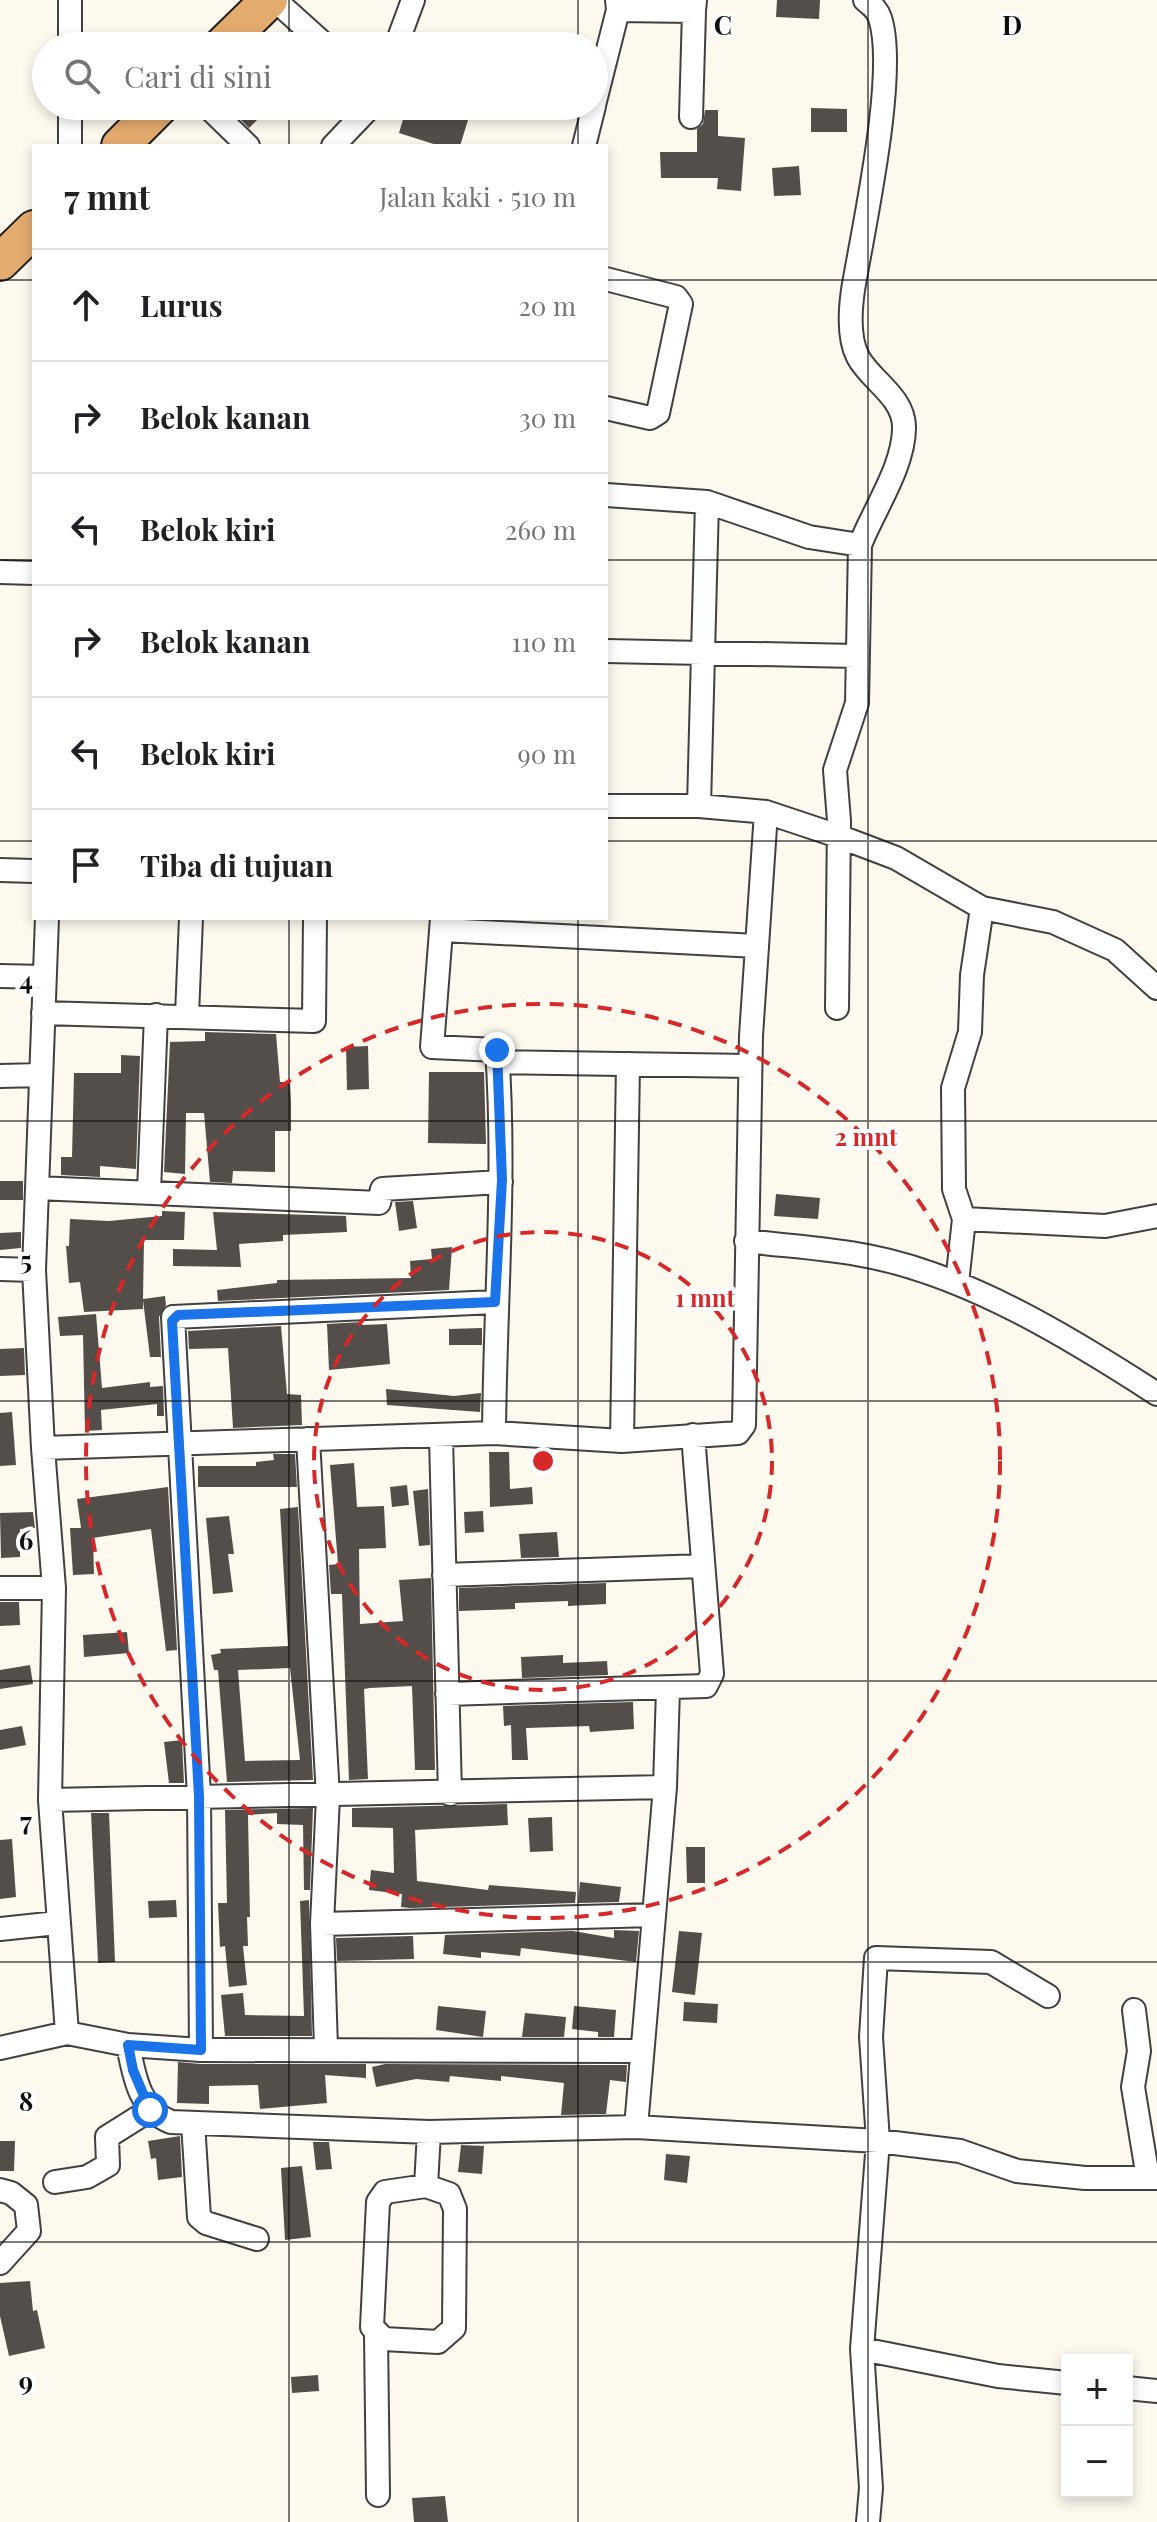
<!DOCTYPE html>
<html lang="id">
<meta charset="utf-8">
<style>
:root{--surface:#fff;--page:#f6f6f6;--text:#202124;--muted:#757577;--line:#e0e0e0}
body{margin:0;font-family:"Playfair Display",serif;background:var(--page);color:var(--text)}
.controls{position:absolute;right:24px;bottom:24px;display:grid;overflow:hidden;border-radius:0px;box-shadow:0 4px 12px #0003}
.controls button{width:72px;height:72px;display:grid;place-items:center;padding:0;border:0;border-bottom:2px solid var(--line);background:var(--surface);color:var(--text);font:40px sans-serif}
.stop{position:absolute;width:24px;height:24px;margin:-18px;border:6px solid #1a73e8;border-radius:50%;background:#fff}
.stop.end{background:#1a73e8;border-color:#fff;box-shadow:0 2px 8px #0008}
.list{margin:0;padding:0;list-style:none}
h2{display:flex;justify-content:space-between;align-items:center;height:104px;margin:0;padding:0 32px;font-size:34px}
h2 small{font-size:26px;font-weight:400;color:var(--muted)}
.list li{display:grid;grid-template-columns:52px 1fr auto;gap:24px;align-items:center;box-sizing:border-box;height:112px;padding:0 32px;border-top:2px solid var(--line)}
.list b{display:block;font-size:30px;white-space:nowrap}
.list em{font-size:26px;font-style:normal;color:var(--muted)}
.icon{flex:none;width:44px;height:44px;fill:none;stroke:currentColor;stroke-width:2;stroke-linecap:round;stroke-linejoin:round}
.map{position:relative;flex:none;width:1157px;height:2522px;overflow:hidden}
.search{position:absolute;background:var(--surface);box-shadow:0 4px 12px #0003;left:32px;top:32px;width:576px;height:88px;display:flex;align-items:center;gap:20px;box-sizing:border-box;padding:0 28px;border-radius:44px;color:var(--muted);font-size:30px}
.panel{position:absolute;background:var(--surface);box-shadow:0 4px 12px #0003;left:32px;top:144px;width:576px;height:776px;border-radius:0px}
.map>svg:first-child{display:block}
.building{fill:#544e4b;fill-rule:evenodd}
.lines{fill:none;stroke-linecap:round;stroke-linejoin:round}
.minor-casing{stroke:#404040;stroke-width:26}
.trunk-casing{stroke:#1e1e1e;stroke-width:40}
.minor{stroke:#fff;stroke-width:22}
.trunk{stroke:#e4ab6e;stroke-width:36}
.route{stroke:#1a73e8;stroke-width:10}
.grid{fill:none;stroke:#0d0d0d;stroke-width:2;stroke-opacity:0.55}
.ring{fill:none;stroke:#d62828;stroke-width:4;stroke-dasharray:14 10}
.grid-label{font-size:26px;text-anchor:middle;font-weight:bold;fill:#0d0d0d;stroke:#fff;stroke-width:8;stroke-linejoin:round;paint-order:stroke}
.centre{fill:#d62828;stroke:#fff;stroke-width:4}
.ring-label{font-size:24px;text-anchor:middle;font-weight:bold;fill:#d62828;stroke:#fff;stroke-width:8;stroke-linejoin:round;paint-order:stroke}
</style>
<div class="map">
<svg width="1157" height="2522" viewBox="0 0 1157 2522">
<rect width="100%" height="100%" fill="#fdf9ef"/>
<!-- building -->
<path class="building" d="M777,0h43l-1,19 -43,-2z
M227,106h23l11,10 -12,12z
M407,106h18l43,14 -8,26h-20l-41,-13z
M811,108l36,1v23h-36z
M705,110h13v26l27,2 -4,53 -24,-2 1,-11h-57l-1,-26h37v-23l6,-5z
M799,166l2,29 -27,1 -2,-28z
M205,1032l71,2 4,48h10l1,20v29h-16v41l-42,-1 -1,12 -22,-1 -6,-69h-18l-1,61 -21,-2 6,-130 35,-1z
M368,1046l1,43 -22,1 -1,-43z
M121,1055l19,1 -4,113 -36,-3v11l-39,-2v-18h11l2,-84h47z
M429,1072h55l2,72 -58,-1z
M0,1181h23v19h-23z
M776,1194l44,4 -2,21 -44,-3z
M413,1201l4,27 -18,3 -4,-29z
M162,1211l23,1 -1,28h-40l-1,59 22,-3 1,9 -7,12 2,40h-11l-7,-57v9l-59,3 -4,-30 -11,1 -3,-37h3l1,-27 39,2 53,-5z
M213,1212l133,4 1,16 -64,3v6l-44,3 2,23 -68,-1v-17l44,1z
M21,1232v16l-21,2v-17z
M452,1247l-3,43 -231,11 -1,-11 60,-7v-3l134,-2 -1,-17 22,-2 -1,-10z
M96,1314l6,74 48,-6v5l13,-1 1,30h-7v-12l-56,6 1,20 -17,1 -2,-96 -23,1 -2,-19z
M362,1322v3l25,-1 3,40 -61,6 -2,-46z
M281,1326l6,68 14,1 1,30 -69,3 -5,-80 -39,1 -1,-18z
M482,1328v17h-33v-16z
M24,1348l1,27 -25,1v-27z
M386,1389l68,7 27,-3 -1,19 -93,-7z
M12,1412l4,53 -16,1v-53z
M489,1452h20l1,37 22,-2 1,17 -43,3z
M273,1454h22l2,33h-99v-21h58v-4l18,-2z
M354,1463l3,44 27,-1 2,42 -27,1 1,75 43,-3 -4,-41 32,-2 4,192h-20l-3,-84 -42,2 -6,1 4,90 -19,1 -7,-186h-11l-2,-29 9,-1 -8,-99z
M407,1485l2,20 -17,2 -2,-20z
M168,1487l9,163 -11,1 -15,-122 -58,9 1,36 -21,1 -3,-47h11l-4,-29z
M428,1489l2,56 -11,1 -6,-55z
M298,1507l15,273 -86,2 -9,-112h-4l-3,-15 10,-2 -1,-4 68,-3 -8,-137zM290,1668l10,92 -55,1 -7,-91z
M483,1511l1,21 -19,1 -1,-21z
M33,1512l2,16 -15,1v28l-19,1 -1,-45z
M229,1516l5,38h-6l5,38 -20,2 -7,-76z
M557,1532l2,25 -38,1 -2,-24z
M606,1583v21l-38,2v-5l-53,2v6l-56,2v-23z
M0,1602h19l1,23 -20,1z
M127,1632l2,21 -45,4 -1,-22z
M563,1655v8l44,-2 1,14 -86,3 -1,-21z
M30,1665l3,19 -33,5v-19z
M633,1702l1,27 -44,3 -1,-6 -63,2 2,32h-16l-1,-35 -7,1 -1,-20z
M22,1726l4,19 -26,5v-20z
M182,1740l2,43h-15l-5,-41z
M507,1804l1,21 -93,5 2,51 71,9 1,-5 87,7 -1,11 -165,5 -9,-1 1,-13 -33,-4 2,-20 23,3 -1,-45 -41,-1v-19z
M313,1808l-3,82h-6l-1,-65 -26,-1v-11l-29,2 2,102h-3l1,29h-5l4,39 -18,2 -4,-41 -5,1 -2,-44h9l-2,-93z
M91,1813h18l6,149 -17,1z
M552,1817l1,34 -23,1 -2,-34z
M12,1839l4,58 -16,2v-59z
M686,1847h19v36h-18z
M580,1882l41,5 -2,15 -41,1z
M176,1900l1,17 -28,1 -1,-17z
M309,1900l3,136h-87l-4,-41 22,-2 2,22 59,1 -4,-115z
M614,1930l25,1 -3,31 -115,-14 -1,8 -39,-4v6l-38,-4 2,-19 128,-4 41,7z
M679,1931l23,2 -7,62 -23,-3z
M413,1936l1,23 -77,2 -1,-23z
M684,2002l34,2 -1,19 -34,-2z
M438,2006l48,5 -3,26 -47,-7z
M574,2006l42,4 -2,27h-16v-5l-26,-3z
M525,2013l41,4 -2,20h-42z
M178,2062l23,2h165v14l-41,-3 2,28 -67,6 -2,-24 -49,1v18l-32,-1z
M385,2064l210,1h32l-1,17 -16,-2 -4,34 -45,1 3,-32 -63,-7v5l-51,-5 -1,6 -33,-3 -40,8 -4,-20z
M180,2136l2,41 -24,3 -2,-22 -5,1 -3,-18z
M0,2141h15l-1,30h-14z
M313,2142h16l3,27 -16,1z
M461,2145l23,1 -2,28 -24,-2z
M666,2154l24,2 -3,27 -23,-3z
M302,2166l9,71 -26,3 -4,-72z
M30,2281l3,30 4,-1 8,38 -36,8 -9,-40v-33z
M318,2375l1,16 -27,2 -1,-16z
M445,2496l3,26h-34l-2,-24z"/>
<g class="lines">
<defs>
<path id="minor" d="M275,0l51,46
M618,10l76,1 1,-11
M70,46v-46
M396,46l17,-46
M594,105l24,-95 -1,-10
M207,106l41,40
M691,117l3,-106
M70,146v-40
M333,146l38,-40
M584,146l10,-40
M606,279l70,18 5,7 -23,109 -8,5 -44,-10
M606,495l101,7 102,35 51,8 -3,158 -22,67 4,51 -2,187
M860,545c14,-36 45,-80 44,-119 -1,-30 -34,-46 -46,-69 -10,-19 -8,-46 -5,-67 10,-61 45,-217 27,-272 -3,-9 -8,-12 -15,-18
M0,572l34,1
M606,651l250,5
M606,806h93l67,6 72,24 58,22 86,50 71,14 62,28 42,38
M699,806l8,-304
M0,870l34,1
M982,908l-10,67 -2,57 -17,56 1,101 10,30 141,7 52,-10
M442,918l-10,129 65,3c9,127 -2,255 -3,383
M442,930l315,16
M0,976l44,1
M43,1013l271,8 1,-103
M187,1015l4,-97
M498,1062l252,4
M0,1076l41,-1
M37,1188l342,15 3,-14 119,-7
M149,1192l7,-177
M746,1241c40,5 82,7 121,15 101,19 205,83 290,138
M0,1269l34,1
M957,1283l7,-64
M495,1302l-322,15 26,479 2,254 440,1
M441,1437l9,357
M308,1439l20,358 -6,127 4,124
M622,1441l6,-377
M43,1448l451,-15 128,8 116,-8 6,-8 7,-389 15,-224
M444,1575l259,-9
M0,1588h54
M668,1689l-3,98 -29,340 242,14 82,10 57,20 68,7h72
M447,1694l259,-8 6,-12 -19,-239
M50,1800l615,-13
M322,1924l332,-9
M0,1929l57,-6
M1134,2010l5,41 -6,36 15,91
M67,2033l61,12 73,5
M128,2045c6,30 11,65 43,77l258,10 207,-5
M0,2048l67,-15 -17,-233 4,-212 -11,-140 -9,-178 13,-352
M193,2123l6,94 7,6 51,16
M55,2182l32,-5 21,-12 -1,-28 43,-27
M426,2186l-41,6 -7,10 -6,125 12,12 54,3 16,-14 1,-119 -6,-15 -23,-8 3,-54
M0,2190l11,3 15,12 3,26 -29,32
M376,2335l2,160
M862,2349l136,27 69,7
M1127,2388l30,3
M868,2522l3,-34 -9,-139 16,-208 -7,-104 5,-79 115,4 57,34"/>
<path id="trunk" d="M222,46l47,-46
M120,146l40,-40
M0,262l34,-33"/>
</defs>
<!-- minor casing -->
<use href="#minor" class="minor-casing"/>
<!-- trunk casing -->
<use href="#trunk" class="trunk-casing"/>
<!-- minor -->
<use href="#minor" class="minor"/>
<!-- trunk -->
<use href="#trunk" class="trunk"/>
</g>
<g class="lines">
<!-- route -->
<path class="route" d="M150,2110l-17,-40 -5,-25 73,5 -2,-254 -27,-475 6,-6 317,-13 7,-122 -5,-130"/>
</g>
<!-- grid -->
<path class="grid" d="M289,0v46M578,0v46M868,0v2522M289,106v40M578,106v40M0,280h34M606,280h551M0,560h34M606,560h551M0,841h34M606,841h551M289,918v1604M578,918v1604M0,1121h1157M0,1401h1157M0,1681h1157M0,1962h1157M0,2242h1157"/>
<!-- distance rings -->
<g class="ring">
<circle cx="543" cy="1461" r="229"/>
<circle cx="543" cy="1461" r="457"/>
</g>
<g class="grid-label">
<text x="723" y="35">C</text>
<text x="1012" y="35">D</text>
<text x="26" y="990">4</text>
<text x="26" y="1270">5</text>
<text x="26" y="1550">6</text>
<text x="26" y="1831">7</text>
<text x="26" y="2111">8</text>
<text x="26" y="2391">9</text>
</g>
<circle cx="543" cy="1461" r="12" class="centre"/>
<g class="ring-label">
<text x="866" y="1146">2 mnt</text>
<text x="705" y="1307">1 mnt</text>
</g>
</svg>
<div class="controls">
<button>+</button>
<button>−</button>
</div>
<div class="stop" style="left:150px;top:2110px"></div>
<div class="stop end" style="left:497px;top:1050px"></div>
<div class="search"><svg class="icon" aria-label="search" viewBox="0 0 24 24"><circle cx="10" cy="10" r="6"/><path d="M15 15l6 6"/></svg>Cari di sini</div>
<section class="panel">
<h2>7 mnt<small>Jalan kaki · 510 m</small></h2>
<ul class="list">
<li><svg class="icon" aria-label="ahead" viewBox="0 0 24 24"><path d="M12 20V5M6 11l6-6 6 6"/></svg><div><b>Lurus</b></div><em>20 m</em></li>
<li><svg class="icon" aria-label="right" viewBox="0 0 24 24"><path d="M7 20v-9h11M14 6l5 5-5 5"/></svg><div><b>Belok kanan</b></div><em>30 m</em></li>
<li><svg class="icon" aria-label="left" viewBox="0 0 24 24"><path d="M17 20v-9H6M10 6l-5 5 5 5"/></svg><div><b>Belok kiri</b></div><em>260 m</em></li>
<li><svg class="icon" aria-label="right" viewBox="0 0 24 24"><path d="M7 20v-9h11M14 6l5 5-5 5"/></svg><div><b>Belok kanan</b></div><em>110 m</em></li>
<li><svg class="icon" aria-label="left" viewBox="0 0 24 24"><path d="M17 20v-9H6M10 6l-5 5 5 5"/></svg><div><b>Belok kiri</b></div><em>90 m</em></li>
<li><svg class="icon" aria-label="arrive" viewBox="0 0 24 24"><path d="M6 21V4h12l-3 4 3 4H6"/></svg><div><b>Tiba di tujuan</b></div></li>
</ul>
</section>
</div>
